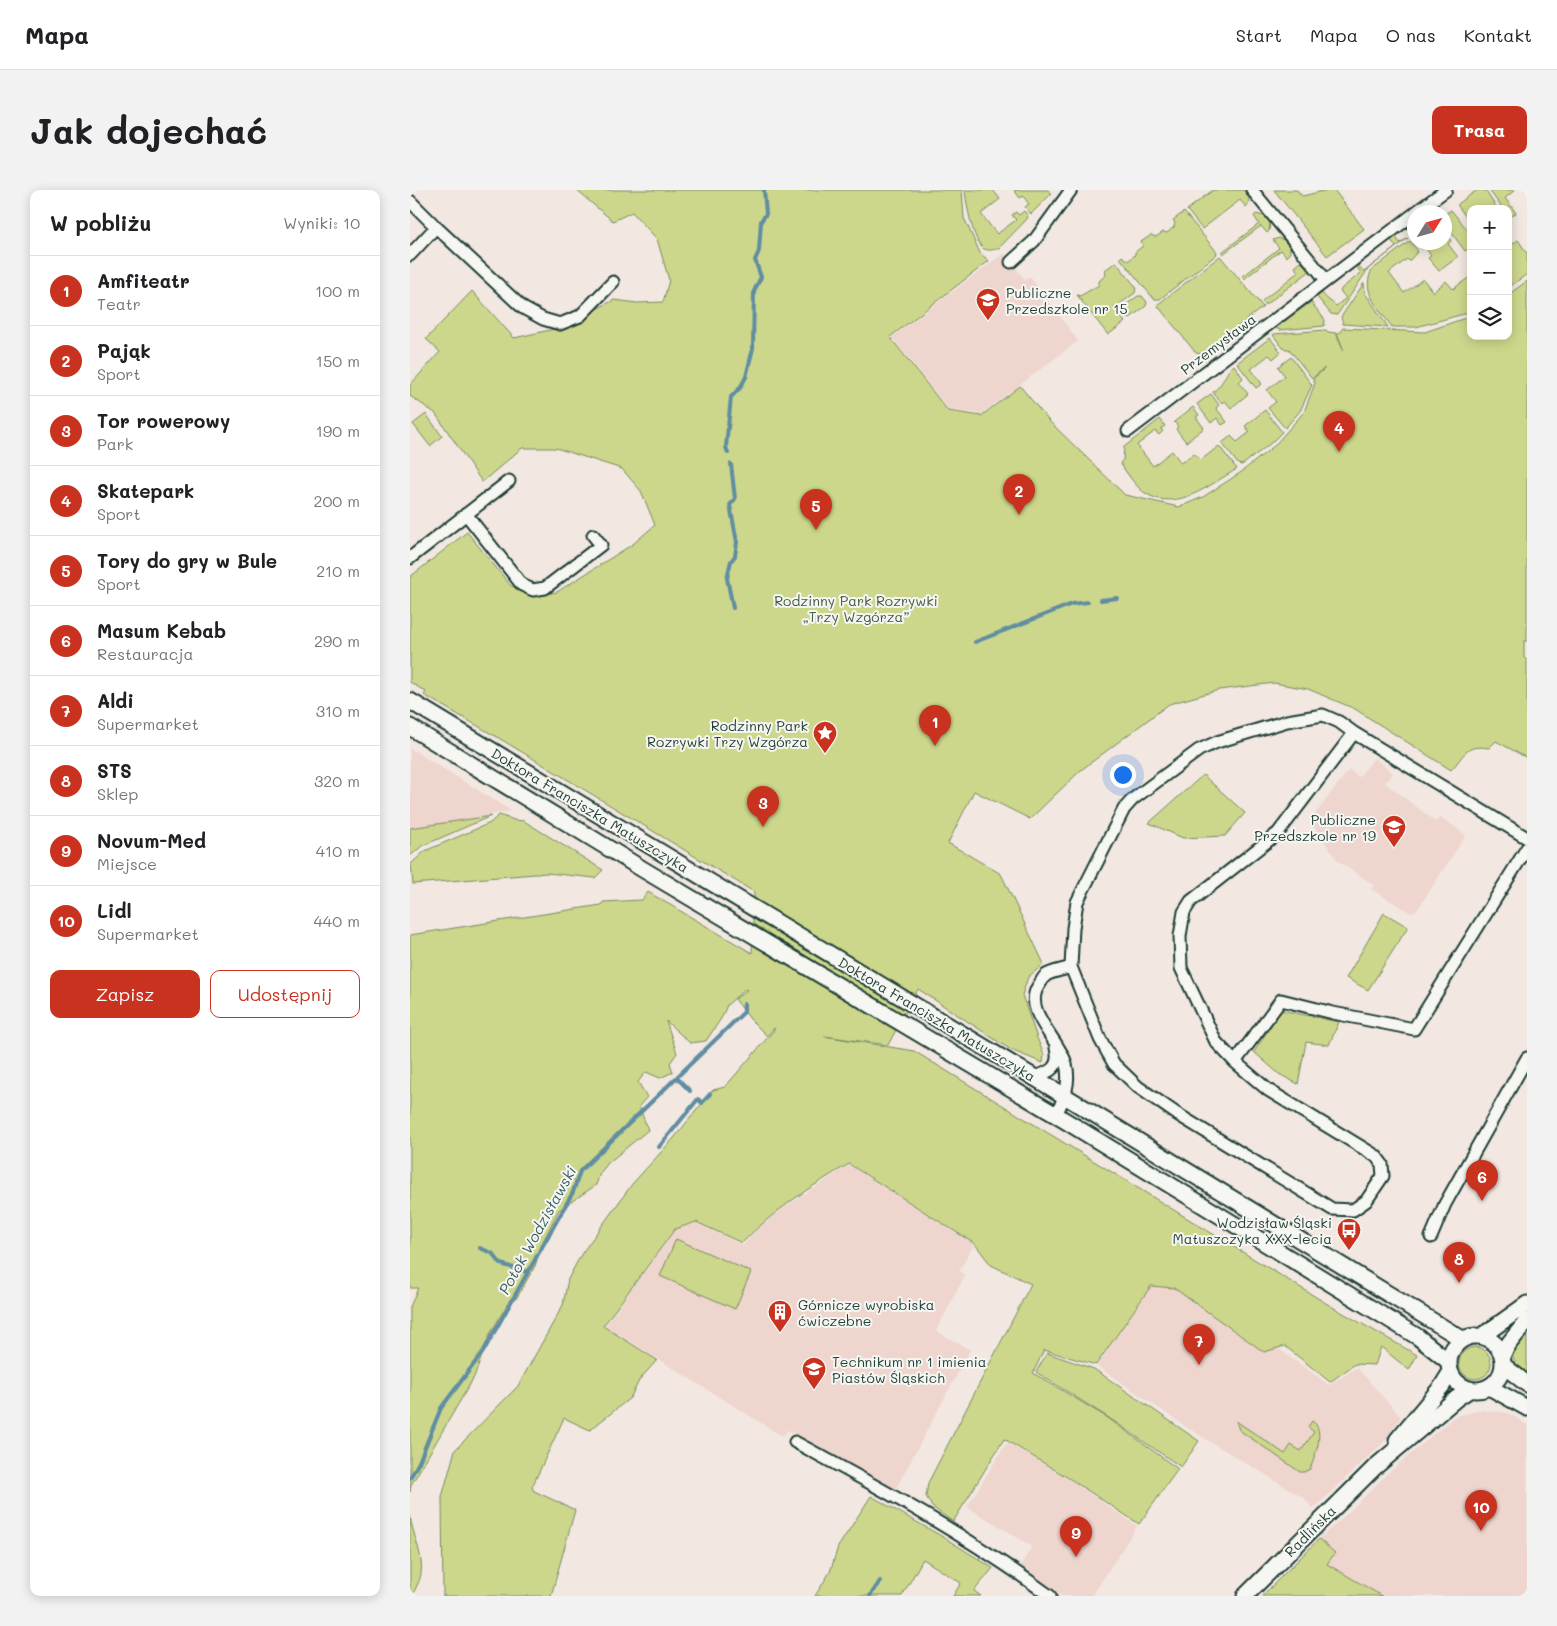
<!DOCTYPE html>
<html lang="pl">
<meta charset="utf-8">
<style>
:root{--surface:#fff;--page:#f2f2f2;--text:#202124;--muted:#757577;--line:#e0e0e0;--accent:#c8321e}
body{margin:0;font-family:Mali,sans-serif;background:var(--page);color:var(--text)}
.controls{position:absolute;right:15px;top:15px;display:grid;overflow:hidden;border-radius:10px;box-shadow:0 2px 12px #0003}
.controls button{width:45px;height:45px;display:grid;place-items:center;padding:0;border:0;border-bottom:1px solid var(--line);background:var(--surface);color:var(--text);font:25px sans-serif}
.compass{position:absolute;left:997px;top:15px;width:45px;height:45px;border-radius:50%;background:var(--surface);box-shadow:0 2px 12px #0003;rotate:53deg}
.you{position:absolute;left:712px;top:584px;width:18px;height:18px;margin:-12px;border:4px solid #fff;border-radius:50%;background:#1a73e8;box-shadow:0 0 0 8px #1a73e833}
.badge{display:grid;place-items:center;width:32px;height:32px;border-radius:50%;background:var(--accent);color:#fff;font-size:16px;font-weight:700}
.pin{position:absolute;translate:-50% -41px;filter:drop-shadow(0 1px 2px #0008)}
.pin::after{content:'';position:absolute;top:26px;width:18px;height:15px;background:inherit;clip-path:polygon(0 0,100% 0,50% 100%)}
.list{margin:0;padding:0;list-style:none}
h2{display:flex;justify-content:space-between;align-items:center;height:65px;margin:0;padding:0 20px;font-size:21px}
h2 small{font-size:16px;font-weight:400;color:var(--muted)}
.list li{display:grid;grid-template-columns:32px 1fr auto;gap:15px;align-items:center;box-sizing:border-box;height:70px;padding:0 20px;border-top:1px solid var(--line)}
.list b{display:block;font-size:19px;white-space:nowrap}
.list p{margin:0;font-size:16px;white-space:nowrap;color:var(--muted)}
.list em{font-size:16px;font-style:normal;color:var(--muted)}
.actions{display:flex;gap:10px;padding:15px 20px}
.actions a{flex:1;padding:11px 0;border:1px solid var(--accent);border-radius:10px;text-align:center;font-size:18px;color:var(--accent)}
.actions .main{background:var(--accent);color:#fff}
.icon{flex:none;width:28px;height:28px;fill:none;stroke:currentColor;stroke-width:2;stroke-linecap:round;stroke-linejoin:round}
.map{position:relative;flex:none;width:1117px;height:1406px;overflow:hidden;border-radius:10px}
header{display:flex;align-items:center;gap:30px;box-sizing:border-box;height:70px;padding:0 25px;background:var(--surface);border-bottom:1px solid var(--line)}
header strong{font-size:24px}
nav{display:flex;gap:28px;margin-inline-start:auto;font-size:18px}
.intro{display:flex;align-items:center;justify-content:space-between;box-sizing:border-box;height:120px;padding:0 30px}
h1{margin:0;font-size:35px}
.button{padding:12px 22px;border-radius:10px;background:var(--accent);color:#fff;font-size:18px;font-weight:700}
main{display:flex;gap:30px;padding:0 30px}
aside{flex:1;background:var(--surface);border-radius:10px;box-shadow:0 2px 12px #0003}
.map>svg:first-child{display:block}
.built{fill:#eed5cd}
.green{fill:#ccd78b;stroke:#768a60}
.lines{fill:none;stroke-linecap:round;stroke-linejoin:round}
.stream{stroke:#608da2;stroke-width:4}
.street-casing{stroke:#1f3d34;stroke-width:15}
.secondary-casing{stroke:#1f3d34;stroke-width:19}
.street{stroke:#f6f6f2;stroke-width:11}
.secondary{stroke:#f6f6f2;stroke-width:15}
.labels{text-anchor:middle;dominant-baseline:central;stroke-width:4;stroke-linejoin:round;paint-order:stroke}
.poi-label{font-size:14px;fill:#1f3d34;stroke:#f6f6f2;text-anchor:start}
.street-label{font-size:14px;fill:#1f3d34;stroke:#f6f6f2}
.park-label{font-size:14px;fill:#425c45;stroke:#f6f6f2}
.water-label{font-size:15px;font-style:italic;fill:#3a5e62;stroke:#f6f6f2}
</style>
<header>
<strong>Mapa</strong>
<nav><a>Start</a><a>Mapa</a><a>O nas</a><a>Kontakt</a></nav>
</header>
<div class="intro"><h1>Jak dojechać</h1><a class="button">Trasa</a></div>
<main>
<aside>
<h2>W pobliżu<small>Wyniki: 10</small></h2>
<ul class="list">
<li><span class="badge">1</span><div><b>Amfiteatr</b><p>Teatr</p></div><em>100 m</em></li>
<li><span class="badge">2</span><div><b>Pająk</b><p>Sport</p></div><em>150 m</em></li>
<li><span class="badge">3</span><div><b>Tor rowerowy</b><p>Park</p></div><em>190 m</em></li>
<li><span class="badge">4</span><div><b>Skatepark</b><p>Sport</p></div><em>200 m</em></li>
<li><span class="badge">5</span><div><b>Tory do gry w Bule</b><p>Sport</p></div><em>210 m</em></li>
<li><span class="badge">6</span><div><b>Masum Kebab</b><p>Restauracja</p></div><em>290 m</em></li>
<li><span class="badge">7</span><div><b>Aldi</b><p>Supermarket</p></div><em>310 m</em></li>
<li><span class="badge">8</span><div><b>STS</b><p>Sklep</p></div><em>320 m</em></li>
<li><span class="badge">9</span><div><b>Novum-Med</b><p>Miejsce</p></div><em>410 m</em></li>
<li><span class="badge">10</span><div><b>Lidl</b><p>Supermarket</p></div><em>440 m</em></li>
</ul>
<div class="actions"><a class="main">Zapisz</a><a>Udostępnij</a></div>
</aside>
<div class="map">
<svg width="1117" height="1406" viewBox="0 0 1117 1406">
<rect width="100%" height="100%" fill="#f2e7e1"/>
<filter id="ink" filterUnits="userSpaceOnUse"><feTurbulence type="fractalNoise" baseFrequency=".02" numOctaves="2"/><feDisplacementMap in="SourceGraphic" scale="10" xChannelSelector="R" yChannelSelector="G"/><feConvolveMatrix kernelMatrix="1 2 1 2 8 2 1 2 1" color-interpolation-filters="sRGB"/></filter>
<g filter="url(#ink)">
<!-- built -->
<path class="built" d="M594,63l21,27 5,-3 48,64 -97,73 -32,-4 -57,-73z
M0,558l101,63 -101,19z
M964,568l19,15 -8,10 51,39 4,-5 26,18 -49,75 -6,3 -40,-24 3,-4 -36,-24 -28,-40 39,-51 10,7z
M439,975l125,79 -15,27 6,4 -29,56 34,19 -75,140 -107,-60 -6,6 -177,-110 70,-96 20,-7 48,22 17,-18 25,-20z
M741,1096l23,2 90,64 13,-4 52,37 28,-17 44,49 -14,22 -74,70 -9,-11 -113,-68 -94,-64z
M1070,1220l28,3 19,12v171h-145l-55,-32 8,-11 -16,-14 29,-26 37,-37 69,-59z
M596,1254h4l61,37 66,45 -45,70h-30l-41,-31 11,-19 -65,-39z"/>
<!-- green -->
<path class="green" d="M166,0h386l2,28 16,35 9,8 -99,76 58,74 33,5 39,-30 28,34 77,75 54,12 24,-10 37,-24 34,-27 30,-34 11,-29 -2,-4 12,-11 -13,10 -23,-29h-5l-11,-14 1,-1 52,-4 2,2 8,1 8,18 -7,-18h2l4,-5 82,4 46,-16v20h37v-41l19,-14v360h-3v17l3,2v98l-31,-17 -7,7c-24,-4 -24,7 -38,22l-96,-61 -47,-20 -34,-6 -55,7 -50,14 -88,66 -51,49 -56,-28 -26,52 53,31 43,90 -16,13 -6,18 15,43 7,17 -1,8 -32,-13 -93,-61 -30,56 -64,-9 90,15 415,254 88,50 -8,15 -28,-23 -6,18 -20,-1 -25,18 -45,-36 -21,6 -90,-64 -23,-2 -55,79 -52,-15 -11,23 75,45 70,51 -39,55 -69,-45 -66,-40 -51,83 -21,-15 -6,-11 2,-13 103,-199 -40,-19 -16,-21 -126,-80c-38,22 -76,47 -107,79l-46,-21 -21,7 -72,97 54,34 -17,19 -10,19 -40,32 -26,-12 -32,69 2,4 41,19 -24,86h-108l-1,-99 13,-47 63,-64 45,-81 5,-26 14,-26 51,-70 41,-45 39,-48 12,-3 50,-58 -1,-1 -7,8 -17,-17 -15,-20 12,-9 -2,-1 -18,16 -5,12 -16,24 -16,2 -24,-22 11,32 -7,10 3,9 -13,6 -14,-6 -8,10 9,15 -8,9 9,24 -40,33 -8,10 -4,12 -37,25 -16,31 -8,25 -19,33 -5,-1 -21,36 -16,43 -63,108 -1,7v-185l8,-19h-8v-353l191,-30 2,-3 39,-2 6,-8 104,61 2,-61 -252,-152 -78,-45 2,-3 -16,-10v-105l57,-45 44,54 21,6 3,4 22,-4 76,-48 22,-19 -14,-34 -19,-22 -66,-21h-34l-40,34 -47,-69 -25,-17v-11l30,-33 -14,-13 46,-48 42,47 45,-10 55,-28 23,3 26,-1 6,-22 -12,-41 -25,-27 -19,9z
M555,0h28l7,9 -19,15 16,20 19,-14 -4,-5 4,-3 3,3 5,-4 4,5 -1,3 -28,29c-5,2 -10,3 -15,1 -11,-7 -18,-46 -19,-59z
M604,0h34l3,4 -20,20 -6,-7 4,-3 -6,-8 -3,2z
M803,0h30c5,5 9,11 3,17l-6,-7 -38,29 -15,-19z
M864,0h23l5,6c11,-2 21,-6 32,-6l30,39 -37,27z
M1067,0h8l11,17 -2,2h-23v15l-13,-18v-2z
M1079,0h26l-10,8 11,15 -7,5 -1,-9h-5z
M1041,20l20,24v13l-6,4 -20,-27v-10z
M774,22l33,40 -1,3 -56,44h-6l-34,-41 2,-2 6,5 7,-6v-3l8,-6 -2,-4 10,-7 5,2 7,-5 4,1 7,-6 1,-4 -2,-3z
M846,24l8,2 6,7 -1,8 -2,2 -6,-7 -38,28 -1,-2 37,-28 -5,-8z
M1035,41l6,10 -3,3 10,13 -19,14 -11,-13 3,-2 -6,-9 -3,2 -5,-6 27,-1z
M985,46l5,7 8,-5 -39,30 -32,47 -6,-1 -14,-17 5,-4c4,6 10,9 14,13l10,-8 -6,-7 2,-3 19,-15 -5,-7 2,-1 6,7 32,-25 -5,-7z
M869,48l5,2 6,7v5l-3,5 -6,-7 -37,29 -2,-2 37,-29 -6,-8z
M1108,50l9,13v21l-19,14v-41z
M1000,51l8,10 -9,10 -2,-2 -18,14 15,20 19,-14 10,13 13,-11 7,8 18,-13v36l-55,15h-24c-12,-17 -32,-35 -20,-57z
M810,66l43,51 -62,47 -5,-1 -39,-48z
M706,72l20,25 -1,6 -21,15 11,14 -17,13 -31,-40 3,1 19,-11v-4l7,-6 -1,-5z
M891,72l9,9 -45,34 -3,-4 36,-29 -3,-5z
M954,93l1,10 23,34 -45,-3 -2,-7z
M728,106h4l5,6 -1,4 -16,12 -3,-1 -5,-6 1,-4z
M901,112l14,18 -1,6 -44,4 -5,-2z
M860,148l11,14 -8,7 -4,-4 -18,14 11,15 -6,4 -19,-25z
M881,167l21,28 -12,26 -15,17 -17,-20 8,-6 -9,-12 18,-14 -7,-9z
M824,175l9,13 -4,4 9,12 -17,14 -6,-7 -4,2 -8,-11c12,-9 11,-19 21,-27z
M801,204l8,11 -3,3 11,14 -5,3 -5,-7 -6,5 -14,-19z
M783,217l6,8 -3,2 8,11 -18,14 -10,-13 2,-3 -4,-4z
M855,220l17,22 -11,11 -29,22 -4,-1 -16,-21 9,-7 6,6 13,-10 -5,-6z
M16,224l16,22 -12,10 -17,-22z
M750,229l5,7 -4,3 2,2 -4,4 -4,-4 -18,14 16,21 19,-15 9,12 13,-10 7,7 18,-14 18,23c-28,16 -60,44 -92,24 -10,-7 -18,-20 -25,-30l3,-3 1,-13z
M793,585l42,38 -20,23 -42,2 -34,-15z
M89,625l15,5 10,1 79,49 -8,8 -48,-5 -134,11 -2,-20 14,-13 65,-28z
M81,626l-69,30 -12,10v-28z
M974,723l24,14 -40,63 -22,-12z
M871,820l58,12 -10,23 -23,-3 -8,42 -19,-10 -25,-22z
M266,1049l75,33 -16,37 -75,-33z
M1112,1144l5,2v40c-8,-5 -17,-18 -14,-28 2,-5 7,-10 9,-14z
M1049 1173a16 16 0 1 1 32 0a16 16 0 1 1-32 0Z
M637,1163l47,16 105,72 -18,26 -72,-49 -73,-46z
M826,1231l49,33 6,-9 10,6 13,-19 -6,-5 4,-6c14,8 3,36 -2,48l-6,3h-4l-61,-42z
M461,1306l72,41 50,31 -19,23 7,5h-28l8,-13 -38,-24 -21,37h-87l15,-24 8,-25z
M0,1325c2,19 14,40 11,59 -1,7 -6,15 -9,22h-2z
M909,1349l16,14 -8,11 55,32h-120z"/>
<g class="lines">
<!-- stream -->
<path class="stream" d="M318,263l-2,-6 5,-50 9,-9 6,-11 7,-29 1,-57 7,-14 -6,-17 4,-9 2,-30 5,-7 -2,-24
M321,274l4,35 -5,6 7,37 -2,14 -4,5 -4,17 6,30
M691,410l16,-2
M565,452l97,-38 16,-2
M267,888l13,13
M249,957l39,-48 4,4 8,-9
M70,1058l12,5 9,11 26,8
M0,1288l9,-16 22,-54 42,-56 90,-160 7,-21 164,-159v-8
M460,1406l10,-15"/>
<defs>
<path id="street" d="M842,0l74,90
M0,11l26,26
M1006,22l30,-22
M0,65l26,-28 87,81 20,11 17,5 20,-8 33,-34
M601,72l23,-21 37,-51
M718,241l286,-217
M56,324l56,71 11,5 12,-2 56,-43 -8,-10
M0,368l99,-77
M944,543l-76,100 -87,68 -7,11 -4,24 1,32 35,74 19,20 33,28 108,66 6,8 1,12 -17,25 -13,9 -21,-1 -155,-95 -39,-27 -24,-23 -14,-25 -29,-72 2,-39 4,-26 5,-10 42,-83 9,-10 66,-49 18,-8 70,-21 36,-6 16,7 15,11 173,105
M825,872l46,-62 52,13 81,16 113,-181
M623,887c17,-4 28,-10 23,-29
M646,925c8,-17 15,-31 10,-51 -6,-24 -45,-54 -27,-79 2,-3 4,-7 6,-9 6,-5 19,-6 26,-9
M1021,1047l14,-33 82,-146
M385,1252c87,47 175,95 255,154"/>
<path id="secondary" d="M0,511l617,372 435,266
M0,537l234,143 412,245 362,222 30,24
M1039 1173a27 27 0 1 1 54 0a27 27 0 1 1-54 0Z
M1072,1146l45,-32
M1092,1165l8,-13 17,-21
M1094,1176l23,18
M1079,1197l38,21
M987,1250l45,-54 8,-13
M835,1406l130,-129 82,-69 12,-8"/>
</defs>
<!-- street casing -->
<use href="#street" class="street-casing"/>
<!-- secondary casing -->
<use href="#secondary" class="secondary-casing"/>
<!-- street -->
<use href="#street" class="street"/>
<!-- secondary -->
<use href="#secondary" class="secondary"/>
</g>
</g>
<!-- icons -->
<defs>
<symbol id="school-pin" viewBox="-11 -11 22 30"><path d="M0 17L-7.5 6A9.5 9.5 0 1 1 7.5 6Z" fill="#c8321e" stroke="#f6f6f2"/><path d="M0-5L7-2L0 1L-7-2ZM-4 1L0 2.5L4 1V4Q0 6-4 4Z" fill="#fff"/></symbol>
<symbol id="sight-pin" viewBox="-11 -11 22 30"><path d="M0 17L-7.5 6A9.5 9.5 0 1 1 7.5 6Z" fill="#c8321e" stroke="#f6f6f2"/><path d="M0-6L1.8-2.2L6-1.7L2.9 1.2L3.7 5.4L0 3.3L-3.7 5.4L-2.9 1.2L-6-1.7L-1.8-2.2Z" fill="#fff"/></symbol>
<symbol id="bus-pin" viewBox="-11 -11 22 30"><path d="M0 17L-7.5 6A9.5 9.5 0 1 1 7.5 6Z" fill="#c8321e" stroke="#f6f6f2"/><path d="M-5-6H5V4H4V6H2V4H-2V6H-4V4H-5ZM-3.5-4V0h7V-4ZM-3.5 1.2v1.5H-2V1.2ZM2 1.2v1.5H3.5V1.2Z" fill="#fff"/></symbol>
<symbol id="building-pin" viewBox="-11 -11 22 30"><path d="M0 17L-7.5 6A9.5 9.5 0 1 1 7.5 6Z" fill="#c8321e" stroke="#f6f6f2"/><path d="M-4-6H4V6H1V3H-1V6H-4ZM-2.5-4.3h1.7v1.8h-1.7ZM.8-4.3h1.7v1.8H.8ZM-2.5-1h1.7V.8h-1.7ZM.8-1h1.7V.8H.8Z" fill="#fff"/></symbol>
</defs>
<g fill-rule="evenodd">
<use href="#school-pin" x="564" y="96" width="28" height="38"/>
<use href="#sight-pin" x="401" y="529" width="28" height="38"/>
<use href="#school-pin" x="970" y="623" width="28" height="38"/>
<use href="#bus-pin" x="925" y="1026" width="28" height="38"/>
<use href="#building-pin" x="356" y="1108" width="28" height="38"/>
<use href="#school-pin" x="390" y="1165" width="28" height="38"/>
</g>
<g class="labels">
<!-- poi labels -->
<g class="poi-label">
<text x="596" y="102">Publiczne<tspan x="596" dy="16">Przedszkole nr 15</tspan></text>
<text x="398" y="535" text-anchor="end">Rodzinny Park<tspan x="398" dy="16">Rozrywki Trzy Wzgórza</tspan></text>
<text x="966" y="629" text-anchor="end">Publiczne<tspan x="966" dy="16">Przedszkole nr 19</tspan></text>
<text x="922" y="1032" text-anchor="end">Wodzisław Śląski<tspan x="922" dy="16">Matuszczyka XXX-lecia</tspan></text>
<text x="388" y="1114">Górnicze wyrobiska<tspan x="388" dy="16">ćwiczebne</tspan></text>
<text x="422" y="1171">Technikum nr 1 imienia<tspan x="422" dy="16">Piastów Śląskich</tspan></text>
</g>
<!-- street labels -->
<g class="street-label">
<text transform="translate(808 154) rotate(-37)">Przemysława</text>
<text transform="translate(180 620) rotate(31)">Doktora Franciszka Matuszczyka</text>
<text transform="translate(527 829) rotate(31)">Doktora Franciszka Matuszczyka</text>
<text transform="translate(900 1341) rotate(-45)">Radlińska</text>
</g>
<!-- park labels -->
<g class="park-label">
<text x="446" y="410">Rodzinny Park Rozrywki<tspan x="446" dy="16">„Trzy Wzgórza”</tspan></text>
</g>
<!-- water labels -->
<g class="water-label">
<text transform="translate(127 1040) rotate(-61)">Potok Wodzisławski</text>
</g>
</g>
</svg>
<div class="controls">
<button>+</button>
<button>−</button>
<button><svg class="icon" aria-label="layers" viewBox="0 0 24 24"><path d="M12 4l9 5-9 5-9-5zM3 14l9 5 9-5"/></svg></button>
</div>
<svg class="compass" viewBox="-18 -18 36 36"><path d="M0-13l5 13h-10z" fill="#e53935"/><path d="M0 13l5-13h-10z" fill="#757577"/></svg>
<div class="you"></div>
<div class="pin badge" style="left:525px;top:556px">1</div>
<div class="pin badge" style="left:609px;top:325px">2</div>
<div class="pin badge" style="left:353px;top:637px">3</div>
<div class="pin badge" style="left:929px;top:262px">4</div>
<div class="pin badge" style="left:406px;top:340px">5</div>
<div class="pin badge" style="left:1072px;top:1011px">6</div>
<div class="pin badge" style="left:789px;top:1175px">7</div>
<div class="pin badge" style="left:1049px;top:1093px">8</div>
<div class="pin badge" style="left:666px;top:1367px">9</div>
<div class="pin badge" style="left:1071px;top:1341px">10</div>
</div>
</main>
